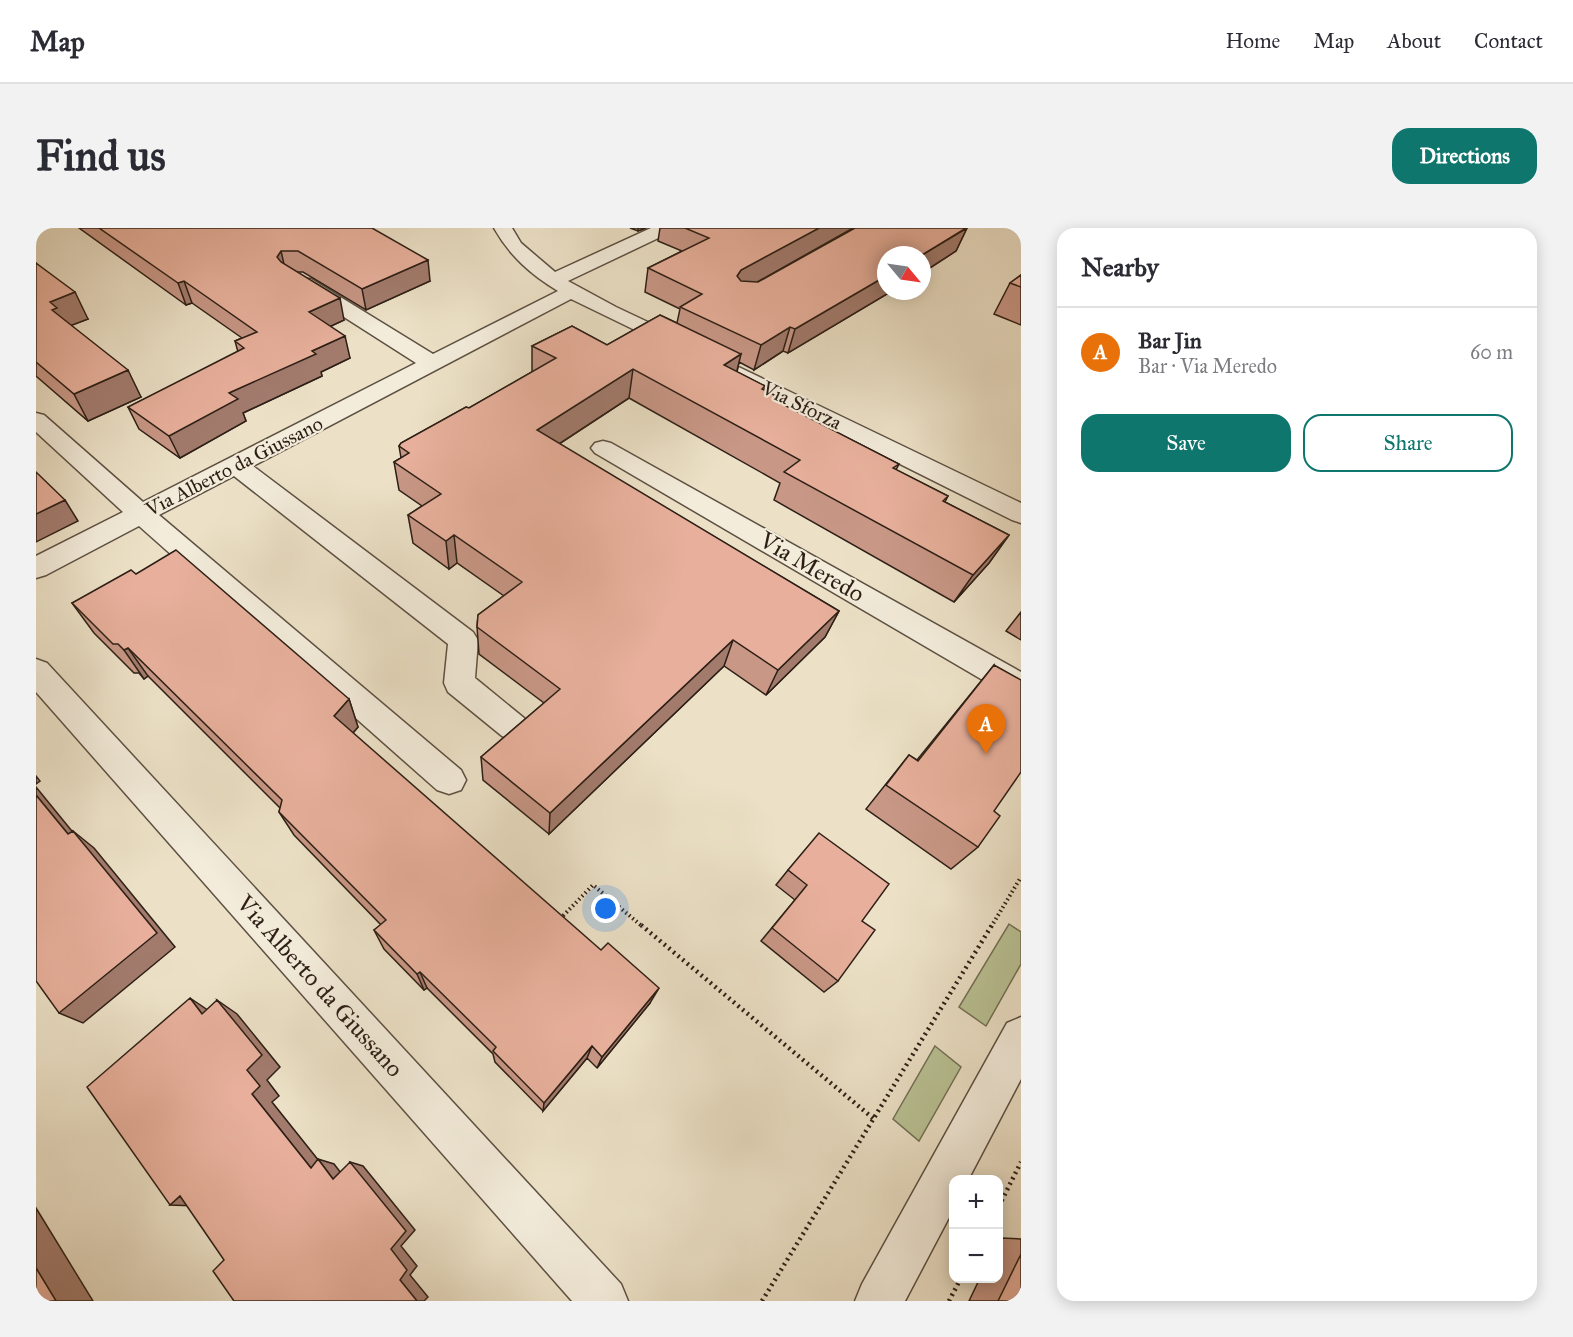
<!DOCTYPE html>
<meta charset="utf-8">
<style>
:root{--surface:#fff;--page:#f2f2f3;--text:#2b2b33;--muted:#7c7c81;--line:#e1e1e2;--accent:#0f766e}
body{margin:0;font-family:"IM FELL Great Primer",serif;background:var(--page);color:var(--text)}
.controls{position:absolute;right:18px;bottom:18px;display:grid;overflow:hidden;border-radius:12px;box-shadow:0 3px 15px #0003}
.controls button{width:54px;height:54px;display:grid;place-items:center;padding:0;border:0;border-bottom:2px solid var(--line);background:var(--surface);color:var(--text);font:30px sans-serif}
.compass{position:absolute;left:841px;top:18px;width:54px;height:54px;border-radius:50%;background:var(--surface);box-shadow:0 3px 15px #0003;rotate:119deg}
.you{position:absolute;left:570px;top:681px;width:21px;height:21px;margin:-15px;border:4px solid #fff;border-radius:50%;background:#1a73e8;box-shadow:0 0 0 9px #1a73e833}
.badge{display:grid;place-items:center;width:39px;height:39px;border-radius:50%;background:var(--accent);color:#fff;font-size:20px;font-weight:700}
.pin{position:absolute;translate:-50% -50px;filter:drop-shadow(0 2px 3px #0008)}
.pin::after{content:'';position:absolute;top:32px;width:21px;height:18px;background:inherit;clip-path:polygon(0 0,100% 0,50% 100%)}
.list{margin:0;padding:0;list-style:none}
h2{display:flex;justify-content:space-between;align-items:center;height:78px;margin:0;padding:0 24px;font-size:26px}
h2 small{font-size:20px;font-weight:400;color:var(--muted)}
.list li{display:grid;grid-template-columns:39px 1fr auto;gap:18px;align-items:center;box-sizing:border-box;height:90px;padding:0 24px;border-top:2px solid var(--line)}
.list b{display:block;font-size:22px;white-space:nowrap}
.list p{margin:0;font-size:20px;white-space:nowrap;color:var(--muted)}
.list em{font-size:20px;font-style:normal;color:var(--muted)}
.actions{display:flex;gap:12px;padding:18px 24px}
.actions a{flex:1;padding:14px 0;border:2px solid var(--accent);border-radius:18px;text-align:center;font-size:21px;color:var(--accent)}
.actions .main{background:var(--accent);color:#fff}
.map{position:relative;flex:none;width:985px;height:1073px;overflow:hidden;border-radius:18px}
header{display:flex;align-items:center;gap:36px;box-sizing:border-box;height:84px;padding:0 30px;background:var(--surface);border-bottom:2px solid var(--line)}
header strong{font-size:28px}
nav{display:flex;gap:33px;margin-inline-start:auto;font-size:21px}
.intro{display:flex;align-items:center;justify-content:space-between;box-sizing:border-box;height:144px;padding:0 36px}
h1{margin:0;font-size:42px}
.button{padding:15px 27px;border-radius:18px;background:var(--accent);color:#fff;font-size:21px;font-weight:700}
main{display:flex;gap:36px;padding:0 36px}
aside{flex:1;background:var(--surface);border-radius:18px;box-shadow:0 3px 15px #0003}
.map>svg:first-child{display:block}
.green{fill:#b9c295;stroke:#737056;stroke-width:1.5}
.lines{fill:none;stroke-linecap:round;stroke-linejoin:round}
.minor-casing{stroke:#5d5042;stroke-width:3}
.path-far1{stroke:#2d1f16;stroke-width:4;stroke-dasharray:1.5 3;stroke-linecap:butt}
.path{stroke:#2d1f16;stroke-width:4.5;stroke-dasharray:2 4;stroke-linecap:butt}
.minor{fill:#f3ecdb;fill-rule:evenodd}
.wall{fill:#c89786;stroke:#2d1f16;stroke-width:1.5}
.shaded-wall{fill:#a27b6d;stroke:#2d1f16;stroke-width:1.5}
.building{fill:#e8b09c;stroke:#2d1f16;stroke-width:1.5}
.labels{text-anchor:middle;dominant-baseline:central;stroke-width:4.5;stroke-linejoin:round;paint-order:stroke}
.far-street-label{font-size:20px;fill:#2d1f16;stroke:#f3ecdb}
.street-label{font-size:24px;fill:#2d1f16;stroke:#f3ecdb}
</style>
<header>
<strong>Map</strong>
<nav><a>Home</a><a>Map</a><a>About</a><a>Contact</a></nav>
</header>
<div class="intro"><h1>Find us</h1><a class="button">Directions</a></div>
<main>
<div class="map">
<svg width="985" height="1073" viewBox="0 0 985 1073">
<rect width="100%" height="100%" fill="#ece1c7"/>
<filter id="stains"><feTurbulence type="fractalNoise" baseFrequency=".00333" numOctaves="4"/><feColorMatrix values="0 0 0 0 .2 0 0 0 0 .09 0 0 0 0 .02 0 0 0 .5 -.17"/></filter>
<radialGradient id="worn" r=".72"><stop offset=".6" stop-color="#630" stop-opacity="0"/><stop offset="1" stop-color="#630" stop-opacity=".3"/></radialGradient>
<!-- green -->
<path class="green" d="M973,696l12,8v32l-35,62 -27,-19z
M899,818l26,21 -42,74 -26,-22z"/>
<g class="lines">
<defs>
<path id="minor" d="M458,0h18l9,15 34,29 96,-44h23l-3,4 -103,49 48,26 72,34 4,4 -4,4 -7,2 -7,-2 -103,-50 -318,167 220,166 5,8 -3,38 49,40 5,9 -5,9 -11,4 -11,-4 -54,-44 -4,-9 4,-39 -214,-168 -75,39 302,255 5,10 -5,10 -12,4 -12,-4 -298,-264 -93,49 -10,3v-22l87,-44 -87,-80v-19l8,2 99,87 273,-139 -119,-76 -3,-4 3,-4h14l122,75 125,-63c-28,-17 -48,-35 -64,-63z
M688,132l297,143v20l-9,-3 -296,-148 -3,-5 3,-5z
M567,213l8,2 410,229v27l-11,-3 -415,-243 -4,-5 4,-5z
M0,431l11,4 574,621 7,17h-56l-536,-609z
M985,789v62l-53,101h-14v28l-49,93h-50l7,-17 145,-261z"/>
</defs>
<!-- minor casing -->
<use href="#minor" class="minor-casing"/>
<!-- path-far1 -->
<path class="path-far1" d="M524,691l33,-34 50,42
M955,699l30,-50"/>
<!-- path -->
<path class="path" d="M605,697l233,194
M963,978l22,-44
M726,1073l230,-376
M913,1073l12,-23"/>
<!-- minor -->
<use href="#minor" class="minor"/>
</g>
<!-- wall -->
<path class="wall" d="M43,0h293l58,53 -64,29 -63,-38h-6l47,48 -13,6 19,32 -29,14 1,4 -79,37 3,8 -66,37 -41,-29 -11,-22 110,-55 -3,-11 7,-3 -50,-35 -6,2z
M594,0h16l-8,3z
M624,0h193l-95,54 97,-54h112l-11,23 -34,22v-18h-36v36h6l-104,62 -5,-2 -29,19 -15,-8 -2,10 28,14 -1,4 22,11 -1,5 114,58 -3,6 52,26 -3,6 64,33 -20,28 -35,39 -180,-102 6,-17 -151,-85 -70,46 280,167 -14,26 -59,58 -42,-29 -175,168 -66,-54 -2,-23 63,-54 -65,-49 -2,-27 1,-12 26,-19 -47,-33 -8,6 -36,-26 -5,-28 14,-9 -23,-16 -5,-28 7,-4 -2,-12 2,-3 65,-36 3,1 63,-36v-26l40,-20 35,19 53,-30 17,8 3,-14 -35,-17 3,-24 34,-17 -24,-10z
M0,35l52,56 -17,6 70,72 -53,24 -52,-45z
M985,47v50l-27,-11 16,-31z
M100,346l213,125 9,28 -5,6 297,270 -53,65 -10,-10 -44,53 -48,-49 -2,-8 -66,-66 -3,2 -40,-41 -10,-19 7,-5 -87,-90 -15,-23 1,-4 -132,-132 -4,3 -5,-6h-5l-40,-40 -22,-30z
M985,384v28l-15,-9z
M958,437v146l-16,36 -27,22 -85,-60 43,-54 8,5z
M752,642l74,51 -24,60 -14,11 -63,-51 34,-41 -19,-15z
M965,1010l20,1v62h-52l11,-23h19v-35z"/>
<!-- shaded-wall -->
<path class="shaded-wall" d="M602,0h8l-8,3z
M783,0h34l-117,66 1,-18 4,-6z
M931,0l-11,23 -34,22v-18z
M245,23l5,22 -9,-16z
M392,32l2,21 -64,29 -4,-21z
M850,48v15h6l-104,62 7,-24z
M148,53l8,22 -6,2 -8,-22z
M39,64l13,27 -21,8 -15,-17 -2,-8z
M304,70l4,22 -30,14 -5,-22z
M754,99l-7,24 -29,19 7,-25z
M309,108l5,22 -29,14 1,4 -79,37 3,8 -66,37 -11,-22 60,-43 83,-42z
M705,126l-7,29 -10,-18z
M597,141l-4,29 -93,61 1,-29z
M92,142l13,27 -53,24 -14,-27z
M29,272l13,21 -42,21v-28z
M418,307l3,28 -8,6 -3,-28z
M973,307l-20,28 -35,39 19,-27z
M803,383l-14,26 -59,58 12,-25z
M697,412l-9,26 -175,168 1,-21z
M92,420l20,28 -4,3 -20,-29z
M313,471l9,28 -14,16 -10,-27z
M0,548l4,5 -4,3z
M0,559l53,65 -21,-18 -32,-39z
M37,603l21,17 81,99 -92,76 -24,-10z
M384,744l7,16 -3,2 -7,-16z
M623,760l-9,15 -53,65 5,-11z
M154,770l22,15 -10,1z
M181,772l20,14 43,53 -13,13 12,16 -7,6 55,69 -16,-3 -59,-74 -5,-24z
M556,818l-5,12 -44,53 1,-8z
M282,931l16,5 14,18 -15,-3z
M314,934l13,4 52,64 -14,16 16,20 -7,9 18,22 -4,4h-7l-17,-21 -9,-31z
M144,968l16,10 -26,-1z
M0,980l57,93h-37l-20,-33z"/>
<!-- building -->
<path class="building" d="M63,0h273l56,32 -66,29 -64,-38h-17l-4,6 4,5 59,36 -31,14 36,24 -33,15 4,3 -87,39 9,6 -69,37 -41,-29 116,-59 -9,-7 22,-9 -73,-51 -6,2z
M649,0h134l-78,42 -4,6 4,5 17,1 97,-54h111l-44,27h-36v21l-91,53 -5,-2 -29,18 -81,-38 22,-13 -54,-26 61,-30z
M0,35l39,29 -25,10 7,6 -5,2 76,60 -54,24 -38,-32z
M985,47v12l-11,-4z
M624,87l81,39 -17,11 41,21 -3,3 24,12 -4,3 117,60 -6,4 55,28 -5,5 66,34 -36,40 -189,-103 16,-12 -167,-91 -96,61 302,181 -61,59 -45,-30 -183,173 -69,-56 79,-68 -83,-62 1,-12 44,-33 -68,-47 -8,6 -38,-26 33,-21 -47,-32 15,-9 -10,-7 2,-3 65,-36 3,1 87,-50 -24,-12 40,-20 35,19z
M0,244l29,28 -29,14z
M140,322l173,149 -15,17 267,234 7,-7 51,45 -57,69 -10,-11 -48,57 -51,-52 3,-4 -76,-75 -3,2 -43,-44 12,-10 -107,-108 3,-12 -154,-152 -4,2 -6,-6h-5l-41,-41 59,-33 5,4z
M958,437l27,15v92l-27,39 6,5 -22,31 -92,-62 23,-30 9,6z
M0,567l32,39 5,-3 84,102 -98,80 -23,-32z
M783,605l70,51 -27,37 13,9 -37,51 -66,-53 35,-43 -19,-15z
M154,770l12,16 15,-14 45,55 -15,15 13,16 -8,8 59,74 7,-9 15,20 17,-17 56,69 -15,18 16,21 -7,10 17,21h-183l-21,-30 11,-11 -44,-64 -10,9 -83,-118z
M985,1026v47h-23z
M0,1040l20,33h-20z"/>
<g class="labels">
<!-- far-street labels -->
<g class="far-street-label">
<text transform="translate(766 177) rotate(26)">Via Sforza</text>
<text transform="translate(198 238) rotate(-27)">Via Alberto da Giussano</text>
</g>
<!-- street labels -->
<g class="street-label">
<text transform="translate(776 339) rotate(30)">Via Meredo</text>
<text transform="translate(284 758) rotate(48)">Via Alberto da Giussano</text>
</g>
</g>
<rect width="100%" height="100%" filter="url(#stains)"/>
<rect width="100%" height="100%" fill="url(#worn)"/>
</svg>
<div class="controls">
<button>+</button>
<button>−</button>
</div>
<svg class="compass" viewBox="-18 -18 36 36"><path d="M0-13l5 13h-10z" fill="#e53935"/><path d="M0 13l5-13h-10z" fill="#7c7c81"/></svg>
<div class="you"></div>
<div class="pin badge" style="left:950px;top:526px;background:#e8710a">A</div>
</div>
<aside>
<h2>Nearby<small></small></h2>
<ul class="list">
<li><span class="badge" style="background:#e8710a">A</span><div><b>Bar Jin</b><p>Bar · Via Meredo</p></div><em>60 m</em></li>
</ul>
<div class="actions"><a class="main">Save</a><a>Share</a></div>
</aside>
</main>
